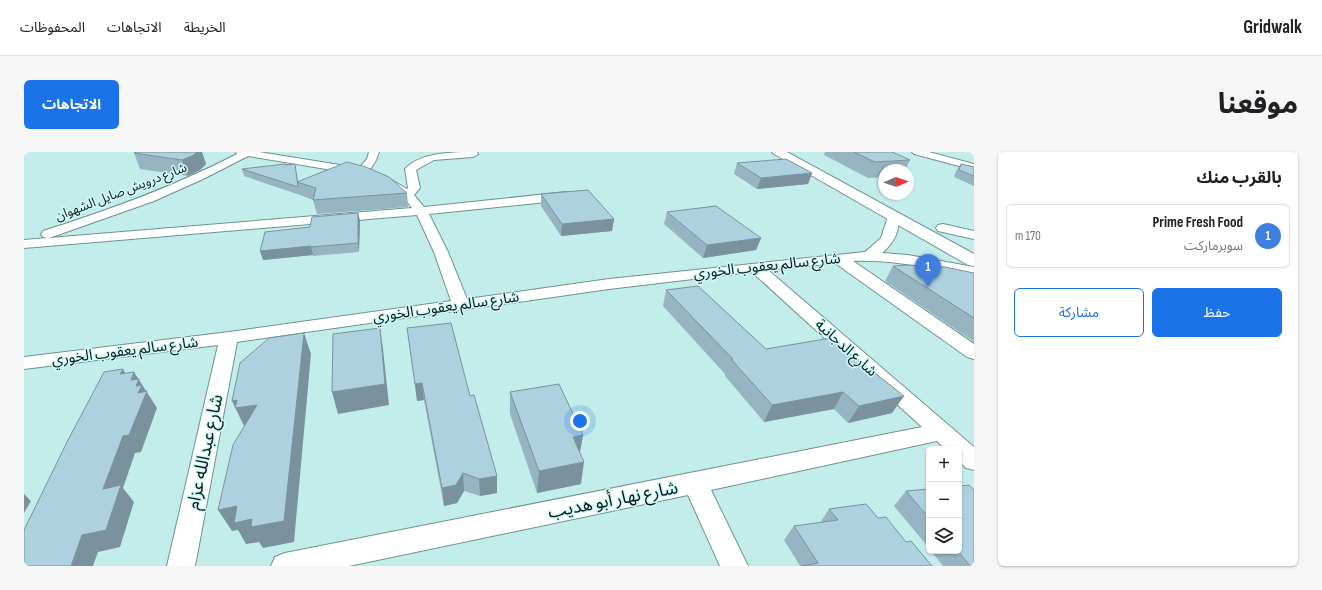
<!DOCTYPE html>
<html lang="ar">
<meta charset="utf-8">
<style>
:root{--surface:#fff;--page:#f6f6f6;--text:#202124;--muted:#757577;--line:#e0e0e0;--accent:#1a73e8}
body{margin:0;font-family:"Sofia Sans Condensed","Noto Sans Arabic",sans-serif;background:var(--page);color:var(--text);direction:rtl}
.controls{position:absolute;right:12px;bottom:12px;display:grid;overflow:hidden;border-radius:6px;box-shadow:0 1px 3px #0004}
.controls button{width:36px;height:36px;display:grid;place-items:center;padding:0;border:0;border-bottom:1px solid var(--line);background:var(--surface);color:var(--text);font:20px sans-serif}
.compass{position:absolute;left:854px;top:12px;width:36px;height:36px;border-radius:50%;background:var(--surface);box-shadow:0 1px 3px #0004;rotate:88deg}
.you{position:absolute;left:556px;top:269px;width:14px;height:14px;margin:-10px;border:3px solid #fff;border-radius:50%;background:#1a73e8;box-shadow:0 0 0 6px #1a73e833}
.badge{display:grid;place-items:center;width:26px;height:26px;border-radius:50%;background:var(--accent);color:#fff;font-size:13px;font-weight:700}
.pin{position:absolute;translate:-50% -33px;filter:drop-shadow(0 1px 2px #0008)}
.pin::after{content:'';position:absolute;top:21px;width:14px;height:12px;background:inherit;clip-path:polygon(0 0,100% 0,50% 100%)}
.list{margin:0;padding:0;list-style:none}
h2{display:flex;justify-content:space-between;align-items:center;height:52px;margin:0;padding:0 16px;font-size:17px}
h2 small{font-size:13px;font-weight:400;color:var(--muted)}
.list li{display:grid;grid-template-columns:26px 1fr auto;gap:12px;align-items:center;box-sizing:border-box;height:64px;margin:0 8px 8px;padding:0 8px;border:1px solid var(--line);border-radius:6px}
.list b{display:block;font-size:15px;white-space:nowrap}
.list p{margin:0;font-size:13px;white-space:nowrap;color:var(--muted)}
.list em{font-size:13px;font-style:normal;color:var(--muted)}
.actions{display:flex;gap:8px;padding:12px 16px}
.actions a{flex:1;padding:9px 0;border:1px solid var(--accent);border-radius:6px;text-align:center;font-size:14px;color:var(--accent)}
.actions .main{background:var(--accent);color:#fff}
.icon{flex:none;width:22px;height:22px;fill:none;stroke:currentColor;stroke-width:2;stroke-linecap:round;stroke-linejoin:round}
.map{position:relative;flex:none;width:950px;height:414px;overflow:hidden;direction:ltr;border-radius:6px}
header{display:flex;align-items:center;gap:24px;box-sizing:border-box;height:56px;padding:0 20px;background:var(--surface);border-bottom:1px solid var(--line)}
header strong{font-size:19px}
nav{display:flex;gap:22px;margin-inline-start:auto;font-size:14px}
.intro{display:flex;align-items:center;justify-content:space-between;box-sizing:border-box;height:96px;padding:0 24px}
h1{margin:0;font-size:28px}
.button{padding:10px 18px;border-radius:6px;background:var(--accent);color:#fff;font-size:14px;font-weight:700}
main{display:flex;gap:24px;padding:0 24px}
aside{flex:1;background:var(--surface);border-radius:6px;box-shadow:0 1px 3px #0004}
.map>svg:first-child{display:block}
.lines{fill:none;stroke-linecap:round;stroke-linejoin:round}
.minor-casing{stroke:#6c9392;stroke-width:2}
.major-casing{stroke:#6c9392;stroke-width:2}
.minor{fill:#fff;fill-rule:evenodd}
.major{fill:#fff;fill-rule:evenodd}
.wall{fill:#96b4c1}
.shaded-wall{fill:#7a929d}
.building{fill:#aed1e0;stroke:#7a929d}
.labels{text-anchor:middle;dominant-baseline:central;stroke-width:3;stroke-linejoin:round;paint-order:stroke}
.far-street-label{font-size:13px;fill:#0d1d1c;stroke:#d0faf8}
.street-label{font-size:15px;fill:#0d1d1c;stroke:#d0faf8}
.near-street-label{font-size:18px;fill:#0d1d1c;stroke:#d0faf8}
</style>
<header>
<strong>Gridwalk</strong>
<nav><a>الخريطة</a><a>الاتجاهات</a><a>المحفوظات</a></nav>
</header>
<div class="intro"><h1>موقعنا</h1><a class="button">الاتجاهات</a></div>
<main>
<aside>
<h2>بالقرب منك<small></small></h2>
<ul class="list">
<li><span class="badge" style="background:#3f7fe0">1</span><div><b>Prime Fresh Food</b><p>سوبرماركت</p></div><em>170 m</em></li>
</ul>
<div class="actions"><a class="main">حفظ</a><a>مشاركة</a></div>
</aside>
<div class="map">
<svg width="950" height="414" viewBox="0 0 950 414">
<rect width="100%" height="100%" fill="#c3edeb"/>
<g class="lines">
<defs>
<path id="minor" d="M212,0h23l100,16 8,-9 2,-7h10c-2,8 -9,21 -17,23l-114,-19 -45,23 -49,22 -105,37 363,-30 -9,-12 -23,-15 2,-2h8l17,10 1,-1 -3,-19c15,-17 49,-17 72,-17l1,2 -5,3 -39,3 -18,10 4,18 -6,7 10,12 142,-15 4,1 2,3 -2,3 -4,1 -137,14 19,38 19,47 142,-20 256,-27 16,-14 8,-25h8l2,3c0,16 -4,26 -17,37l26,2 66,12v10c-40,-8 -80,-18 -121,-16l121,83v15l-7,-2 -132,-94 -67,7 206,177v23l-8,-2 -7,-7v-12h-14l-8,-8 -226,49 37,76h-28l-32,-71 -339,71h-78l4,-9 10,-4 637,-126 -170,-155 -143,17 -372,53 -42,224h-28l51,-221 -194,24v-12l205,-25 222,-31 -17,-49 -17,-37 -393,33v-8l23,-2 -4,-1 -2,-3 2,-3c67,-21 132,-45 194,-77z
M888,0h17l45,12v6l-60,-16z
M919,72l31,7v8l-36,-8 -2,-3 2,-3z"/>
<path id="major" d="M748,0h15l187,102v12l-6,-1 -194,-111z"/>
</defs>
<!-- minor casing -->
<use href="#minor" class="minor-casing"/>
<!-- major casing -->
<use href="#major" class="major-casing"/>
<!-- minor -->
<use href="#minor" class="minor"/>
<!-- major -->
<use href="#major" class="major"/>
</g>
<!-- wall -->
<path class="wall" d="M113,0h65l4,12 -6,6 -12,6 -48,-7 -6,-16z
M801,0h67l18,8 -5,10h-21v7l-16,1 -44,-23z
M713,11l75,10 -4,11 -51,5 -23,-15z
M937,12l13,3v19l-20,-9 2,-6z
M261,13l11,6 2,10 109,12 1,14 -91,7 -4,-14 -13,-5 -1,-6 1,6 -56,-19 -2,-7z
M517,42l73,25 -2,12 -51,5 -20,-30z
M643,60l94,26 -5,12 -53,8 -39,-34z
M334,61l2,8 -1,31 -46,4v-1l-50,5 47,-33z
M869,114l81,7v69l-89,-61z
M642,138l100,59 138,47 -12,17 -44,10 -14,-14 -70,13 -39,-46v-2l-62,-68z
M383,176l63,68 27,97 -17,3 -16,-5 -7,12 -13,3 -20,-106 -7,1z
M486,240l73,43 -3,17 1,32 -44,9 -27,-79z
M905,337v59l-35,-42 12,-15z
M805,357l49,9 28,24 26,24h-132l-16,-26 10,-14 26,-3z
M907,399h28l15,15h-31z"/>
<!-- shaded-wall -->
<path class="shaded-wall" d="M173,0h5l4,12 -6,6 -12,6 -6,-16z
M788,21l-4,11 -51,5 4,-11z
M334,61l2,8 -1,31 -1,-9z
M590,67l-2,12 -51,5 1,-12z
M737,86l-5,12 -53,8 4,-13z
M287,94l2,9 -50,5 -3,-9z
M356,176l3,21 6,56 -51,9 -6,-22z
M280,181l7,21 -17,188 -31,6 -4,-6 -13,2 -8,-14 -6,1 -14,-21 19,-4 15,13z
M99,217l10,17 -13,-12z
M110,220l23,36 -16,44 -6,1 -12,35 11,14 -14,45 -22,5 -5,14h-22l11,-31 21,-46 28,-109z
M398,231l2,17 -7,1 -2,-17z
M819,240l-9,17 -70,13 8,-17z
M880,244l-12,17 -44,10 11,-17z
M213,248l20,5 -11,25 -14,-29z
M559,283l-4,22 -6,-20z
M560,310l-3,22 -44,9 2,-22z
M439,321l1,18 -7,12 -13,3 -2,-18z
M473,324v17l-17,3 -1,-17z
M0,342l7,7 -7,12z"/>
<!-- building -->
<path class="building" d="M113,0h60l-3,3 -12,5 -48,-7z
M830,0h38l18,8 -35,2z
M762,7l26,14 -51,5 -24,-15z
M323,10l19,5 23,10 18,16 -94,7 3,-12 -19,-6z
M261,12v1l10,-1 3,23 -56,-18z
M937,12l13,3v9l-15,-6z
M564,38l26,29 -52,5 -21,-30z
M692,54l45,32 -54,7 -40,-33z
M334,61v30l-47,4v-1l-51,5 5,-19 45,-5 2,-10z
M883,113l38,2 29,6v45l-81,-52z
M674,134l68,63 65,-11 73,58 -45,10 -16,-14 -71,13 -41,-46h2l-67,-69z
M427,171l19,73 4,-1 23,81 -18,3 -16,-6 -7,12 -14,3 -20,-105 -7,1 -8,-56z
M356,176l5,56 -53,8 1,-58z
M280,181l-20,188 -33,6 1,-8 -18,4 3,-17 -19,4 15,-65 24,-40 -22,3 2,-8 -5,1 8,-38 29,-25z
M99,217l-3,5 14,-2 -3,8 8,-1 -3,7 6,-1 -4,8 9,-2 -18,44 -6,1 -20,53 18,-4 -15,45 -24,5 -11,31h-47v-36l44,-90 36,-68z
M535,232l24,51 -10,2 11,25 -45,9 -29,-79z
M945,333l5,5v76h-4l-12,-15h1v-65z
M905,337v29l-23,-27z
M842,352l12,14 8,-1 20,25 5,-1 21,25h-130l16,-3 -24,-37 44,-6 -9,-11z"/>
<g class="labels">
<!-- far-street labels -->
<g class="far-street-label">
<text transform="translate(97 40) rotate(-21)">شارع درويش صايل الشهوان</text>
</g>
<!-- street labels -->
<g class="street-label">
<text transform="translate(743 114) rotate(-6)">شارع سالم يعقوب الخوري</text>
<text transform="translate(422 155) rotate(-8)">شارع سالم يعقوب الخوري</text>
<text transform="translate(822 196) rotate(42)">شارع الدجانية</text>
<text transform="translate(101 199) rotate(-7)">شارع سالم يعقوب الخوري</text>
</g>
<!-- near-street labels -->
<g class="near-street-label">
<text transform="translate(181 300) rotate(-78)">شارع عبدالله عزام</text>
<text transform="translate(589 348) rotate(-11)">شارع نهار أبو هديب</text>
</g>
</g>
</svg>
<div class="controls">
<button>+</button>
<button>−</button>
<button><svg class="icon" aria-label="layers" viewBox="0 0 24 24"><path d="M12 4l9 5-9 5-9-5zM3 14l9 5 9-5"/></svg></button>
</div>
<svg class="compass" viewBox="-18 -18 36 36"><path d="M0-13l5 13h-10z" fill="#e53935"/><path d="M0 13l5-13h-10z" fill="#757577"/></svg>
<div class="you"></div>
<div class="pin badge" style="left:904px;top:135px;background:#3f7fe0">1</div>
</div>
</main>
